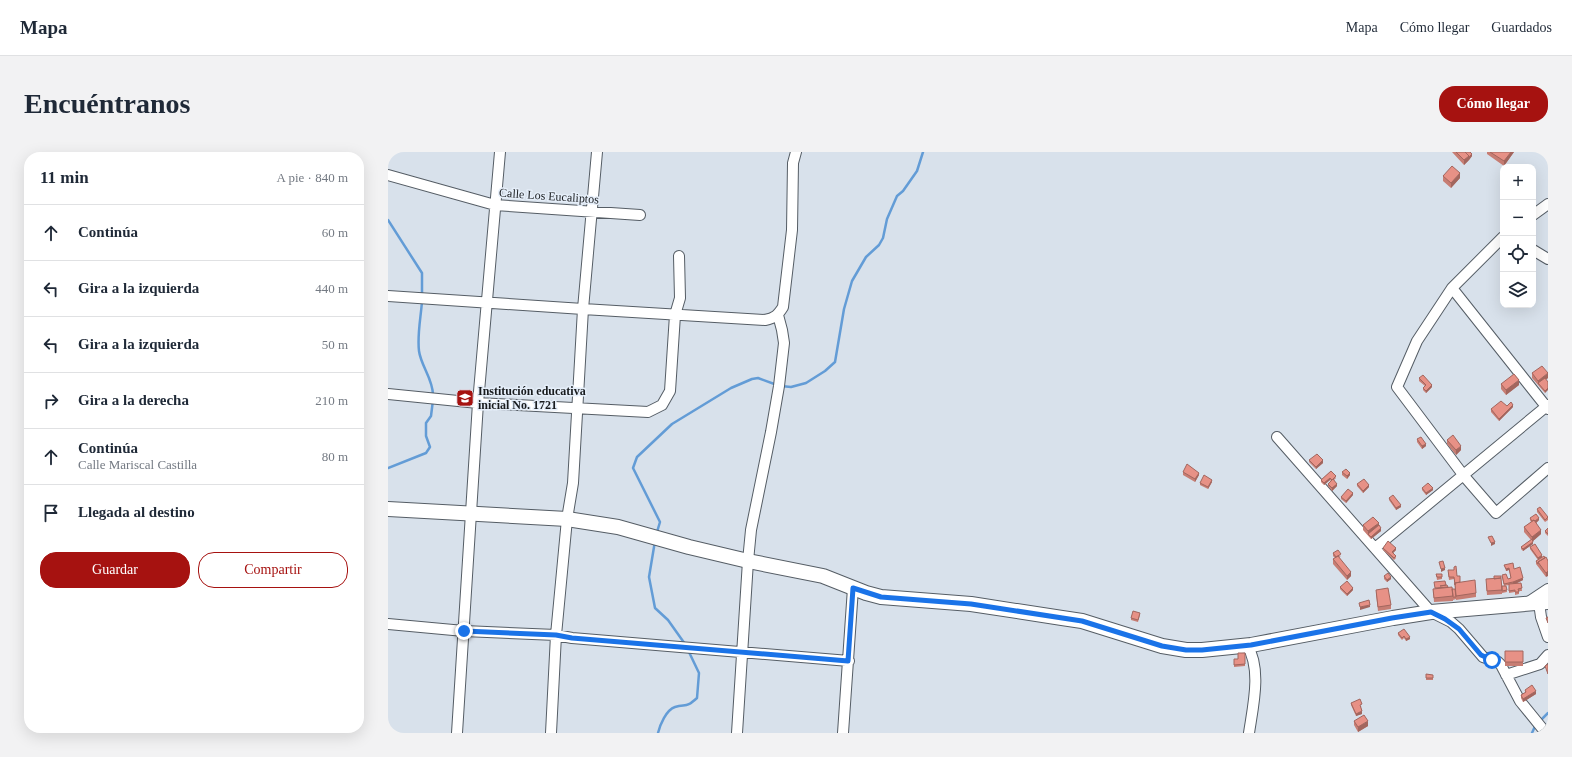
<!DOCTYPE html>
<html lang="es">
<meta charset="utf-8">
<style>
:root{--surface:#fff;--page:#f2f2f3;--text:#1f2937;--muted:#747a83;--line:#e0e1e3;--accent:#a61210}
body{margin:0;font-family:"Times New Roman",serif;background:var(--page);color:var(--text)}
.controls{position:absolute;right:12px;top:12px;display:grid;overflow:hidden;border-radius:8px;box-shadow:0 4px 16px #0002}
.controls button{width:36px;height:36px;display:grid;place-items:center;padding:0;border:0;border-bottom:1px solid var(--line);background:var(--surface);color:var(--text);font:20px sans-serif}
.stop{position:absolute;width:12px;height:12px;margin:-9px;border:3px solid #1a73e8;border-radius:50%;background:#fff}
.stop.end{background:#1a73e8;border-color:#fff;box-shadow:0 1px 4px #0008}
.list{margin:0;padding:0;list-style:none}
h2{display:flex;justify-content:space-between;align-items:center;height:52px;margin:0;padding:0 16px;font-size:17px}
h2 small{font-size:13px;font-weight:400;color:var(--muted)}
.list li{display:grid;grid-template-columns:26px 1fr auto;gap:12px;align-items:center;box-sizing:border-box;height:56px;padding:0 16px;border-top:1px solid var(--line)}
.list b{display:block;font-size:15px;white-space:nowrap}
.list p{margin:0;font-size:13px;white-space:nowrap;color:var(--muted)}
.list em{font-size:13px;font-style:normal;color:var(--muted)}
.actions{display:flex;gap:8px;padding:12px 16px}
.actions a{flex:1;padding:9px 0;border:1px solid var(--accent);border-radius:16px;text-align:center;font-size:14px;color:var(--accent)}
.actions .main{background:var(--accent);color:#fff}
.icon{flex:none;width:22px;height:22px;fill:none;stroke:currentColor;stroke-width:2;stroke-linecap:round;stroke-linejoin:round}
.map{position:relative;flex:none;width:1160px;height:581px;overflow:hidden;border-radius:16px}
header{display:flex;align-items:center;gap:24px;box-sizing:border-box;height:56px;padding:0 20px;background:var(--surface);border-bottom:1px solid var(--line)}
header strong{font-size:19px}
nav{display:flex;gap:22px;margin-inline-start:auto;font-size:14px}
.intro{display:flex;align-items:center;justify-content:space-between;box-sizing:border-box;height:96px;padding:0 24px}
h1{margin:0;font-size:28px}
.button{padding:10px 18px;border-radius:16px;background:var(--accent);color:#fff;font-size:14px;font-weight:700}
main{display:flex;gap:24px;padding:0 24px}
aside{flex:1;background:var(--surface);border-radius:16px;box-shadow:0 4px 16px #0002}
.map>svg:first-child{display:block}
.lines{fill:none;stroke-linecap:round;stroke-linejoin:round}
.stream{stroke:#639cd6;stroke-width:2.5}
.street-casing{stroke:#555d65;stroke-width:12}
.secondary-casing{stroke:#555d65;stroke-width:16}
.street{stroke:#fff;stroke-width:10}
.secondary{stroke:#fff;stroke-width:14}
.wall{fill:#c77d73}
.shaded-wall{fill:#a2665e}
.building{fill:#e79186;stroke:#a2665e}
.route{stroke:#1a73e8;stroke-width:5}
.labels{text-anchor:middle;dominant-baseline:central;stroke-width:3;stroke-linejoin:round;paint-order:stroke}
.street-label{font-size:12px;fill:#181b1e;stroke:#e5eef9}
.poi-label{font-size:12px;font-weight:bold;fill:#181b1e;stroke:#e5eef9;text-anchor:start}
</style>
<header>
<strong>Mapa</strong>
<nav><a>Mapa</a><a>Cómo llegar</a><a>Guardados</a></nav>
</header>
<div class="intro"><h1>Encuéntranos</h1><a class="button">Cómo llegar</a></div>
<main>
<aside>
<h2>11 min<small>A pie · 840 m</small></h2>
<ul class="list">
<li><svg class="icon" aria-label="ahead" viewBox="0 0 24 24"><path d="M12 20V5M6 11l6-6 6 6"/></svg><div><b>Continúa</b></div><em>60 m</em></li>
<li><svg class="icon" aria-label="left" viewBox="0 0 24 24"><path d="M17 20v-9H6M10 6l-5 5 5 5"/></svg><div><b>Gira a la izquierda</b></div><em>440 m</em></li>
<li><svg class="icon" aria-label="left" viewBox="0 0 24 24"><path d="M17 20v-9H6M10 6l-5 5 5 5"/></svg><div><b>Gira a la izquierda</b></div><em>50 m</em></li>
<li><svg class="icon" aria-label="right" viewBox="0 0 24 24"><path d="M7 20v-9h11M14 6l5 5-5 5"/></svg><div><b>Gira a la derecha</b></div><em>210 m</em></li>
<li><svg class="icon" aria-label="ahead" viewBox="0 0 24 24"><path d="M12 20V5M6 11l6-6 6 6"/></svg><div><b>Continúa</b><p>Calle Mariscal Castilla</p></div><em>80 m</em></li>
<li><svg class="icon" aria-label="arrive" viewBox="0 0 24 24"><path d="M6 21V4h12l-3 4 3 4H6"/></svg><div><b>Llegada al destino</b></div></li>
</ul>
<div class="actions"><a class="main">Guardar</a><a>Compartir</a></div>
</aside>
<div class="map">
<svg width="1160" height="581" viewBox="0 0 1160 581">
<rect width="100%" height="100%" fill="#d8e1eb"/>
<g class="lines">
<!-- stream -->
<path class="stream" d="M0,68l34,53v23
M34,149c-1,16 -5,33 -3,50 2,15 14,28 14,44
M393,234l10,1 15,-4 19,-12 10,-9 9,-53 8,-28 14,-24 13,-12 4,-7 4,-19 10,-23 6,-5 14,-20 6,-19
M0,316l38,-15 4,-6 -4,-11v-13l5,-7 2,-16
M269,380l3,-10 -27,-54 4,-11 35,-33 59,-36 21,-9 6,-1 19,7
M267,389l-6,36 6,31 13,12 17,24
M1152,569l8,-8
M270,581c2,-8 8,-23 17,-26 12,-3 11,1 22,-9l2,-25 -11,-23
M1144,581l4,-9"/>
<defs>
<path id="street" d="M0,23l107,30 145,10
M1145,63l15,-11
M1115,85l-51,51 -35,53 -20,46 67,89 32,37 52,-45
M1145,98l15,9
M1064,136l96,121
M0,144l195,13 182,11c10,-2 13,-5 18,-13l9,-77 1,-67 3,-11
M0,242l90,9 170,9 14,-7 8,-14 5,-76 5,-17 -1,-42
M889,285l154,175 20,10 8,7 24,28 15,5 3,3 19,36 26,32
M987,396l173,-143
M1139,451l21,-14
M1151,451l2,14 7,20
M0,472l76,7 92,4 16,3 277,23
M859,493c15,24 6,61 2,88
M1118,523l34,-11 8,-9
M69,581l21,-330 22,-251
M163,581l5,-98 11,-116 6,-36 10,-174 14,-157
M349,581l11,-172 3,-31 20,-98 8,-46 5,-43 -2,-13 -4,-15
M455,581l10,-145"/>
<path id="secondary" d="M0,357l179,10 51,8 71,20 59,14 75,15 43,17 15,4 90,7 91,14 20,3 80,25 24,4h16l49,-5 142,-27 38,-6 117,-10"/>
</defs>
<!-- street casing -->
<use href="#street" class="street-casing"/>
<!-- secondary casing -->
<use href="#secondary" class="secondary-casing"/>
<!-- street -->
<use href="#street" class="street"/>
<!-- secondary -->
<use href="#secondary" class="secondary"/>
</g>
<!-- wall -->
<path class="wall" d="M1064,0h18l2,4 -3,4v-1v1l-5,5z
M1099,0h27l-10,14 -17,-12z
M1055,24l17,2 -9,10 -8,-7z
M1144,221l16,5 -2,1 -1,14 -13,-15z
M1031,226l13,9 -6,6 -3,-3v-2l2,-2 -6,-5z
M1113,232l18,1 -13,10 -5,-6z
M1125,255l-14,14 -8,-9v-3z
M1029,287l9,7 -4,3 -5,-7z
M1059,288l14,10 -5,5 -9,-11z
M921,308l14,3 -7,6 -7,-7z
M943,319l5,7 -2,2 3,6 -5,5 -4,-5v-2l3,-3 -1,-1 -6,5 -3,-3v-2z
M795,320l16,3 -4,7 -12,-7z
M954,320l8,3 -3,4 -5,-4z
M824,330l-4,7 -8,-4v-2z
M969,332l12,3 -6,6 -6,-7z
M1034,336l11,2 -7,5 -4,-5z
M965,343l-7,8 -5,-4v-2z
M1001,346l12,9 -5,3 -7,-10z
M1149,357l11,8v3l-3,2 -8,-10z
M1142,366l9,2 -3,3 5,11 -8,7v3l-10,7 -2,-2v-2l10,-7 -7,-8v-5l7,-5 -1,-2z
M975,373h16l2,6 -10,8 -8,-9z
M1160,376v8l-3,-3v-2z
M1142,395l12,10 -4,3 -8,-11z
M995,396l13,2 -3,3 3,5 -2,2 -11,-10z
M945,401l8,3 -2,1 12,19 -4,4 -14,-16v-5l2,-1 -2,-2z
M1158,405v20l-10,-13v-3z
M1116,413l10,4 9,11 -8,4 6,-1 1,8h-3v3l-4,1v-3l-6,1v-8l-5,1 -2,-9v-2l6,4 3,-1 -2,-8 -3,1z
M1060,420l9,4 3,6 16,11v4l-20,3v-1l-3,1v1l-19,1 -1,-13 13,-3 6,3h3l-1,-10 -5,1z
M1048,422h6v5l-5,1z
M996,424l7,3 -4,3 -3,-3z
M1098,432l16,2h4l1,6 -5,1v1l-15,1z
M952,435l13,3 -6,6 -7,-7z
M988,438l15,15v4l-13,2 -2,-17z
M752,463l-2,7 -7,-2v-2z
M1010,481l12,6 -4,2 -2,-3 -2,2 -4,-5z
M1117,499h18v15h-18z
M857,501v13l-11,1v-8h4z
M1038,522l7,1v5h-7z
M1137,538l11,4 -13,8 -2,-4v-3l4,-2z
M963,551l11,4h-1l1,7 -6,2 -5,-11z
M966,569l14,5 -10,6 -4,-7z"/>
<!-- shaded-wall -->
<path class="shaded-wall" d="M1123,0h3l-10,14v-5z
M1084,2v2l-3,4v-3z
M1081,4v4l-5,5v-5z
M1072,21v5l-9,10v-5z
M1160,221v5l-9,7 -1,-2v-2z
M1131,228v5l-13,10v-5z
M1044,233v2l-6,6v-2z
M1160,236v2l-3,3v-2z
M1125,253v2l-14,14v-2z
M1038,292v2l-4,3v-3z
M1073,294v4l-5,5v-5z
M935,308v3l-7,6v-2z
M811,321v2l-4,7v-3z
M962,321v2l-3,4v-3z
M942,326v2l-6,5v-2z
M824,328v2l-4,7v-2z
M949,332v2l-5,5v-3z
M981,333v2l-6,6v-2z
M1045,336v2l-7,5v-2z
M965,341v2l-7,8v-2z
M1013,353v2l-5,3v-2z
M1151,366v2l-5,5v-3z
M991,371v4l-11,7v-3z
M993,376v3l-10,8v-2z
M1153,378v4l-9,8v-5z
M1107,390v2l-4,2v-3z
M1145,390v2l-10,7v-2z
M1008,396v2l-4,4v-2z
M1154,403v2l-4,3v-2z
M1057,416v2l-4,2v-3z
M1121,416v2l-3,1v-2z
M1160,419v5l-2,1v-4z
M963,420v4l-4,4v-4z
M1003,425v2l-4,3v-2z
M1135,426v2l-10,5v-3z
M965,436v2l-6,6v-2z
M982,453v2l-10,3v-3z
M1022,485v2l-4,2v-2z
M1148,539v3l-13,8v-3z
M974,559v3l-6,2v-2z
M980,569v5l-10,6v-5z"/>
<!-- building -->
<path class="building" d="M1068,0h9l4,4 -5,4z
M1077,0h5l2,2 -3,3 -1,-1h1z
M1102,0h21l-7,9z
M1064,14l8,7 -9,10 -8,-7z
M1154,214l6,7 -10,8 -6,-8z
M1126,222l5,6 -13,10 -5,-6z
M1035,223l9,10 -6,6 -3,-3 3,-3 -7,-7z
M1157,226l3,4v6l-3,3 -7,-8z
M1113,249l6,5 4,-4 2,3 -14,14 -8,-10z
M1065,283l8,11 -5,4 -9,-10z
M1033,285l5,7 -4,2 -5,-7z
M929,302l6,6 -7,7 -7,-7z
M799,312l12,9 -4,6 -12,-7z
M958,317l4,4 -3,3 -5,-4z
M943,319l5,5 -4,4 -2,-2 -6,5 -3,-3z
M816,323l8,5 -4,7 -8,-4z
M945,327l4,5 -5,4 -4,-4z
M976,327l5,6 -6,6 -6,-7z
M1040,331l5,5 -7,5 -4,-5z
M960,337l5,4 -7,8 -5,-4z
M1005,343l8,10 -5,3 -7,-10z
M1152,355l8,10 -3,3 -8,-11z
M1148,362l3,4 -4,3 -1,-1 -2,1 -2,-3z
M985,365l6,6 -11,8 -5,-6z
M1146,368l7,10 -9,7 -8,-10z
M991,373l2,3 -10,9 -3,-3z
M1160,376v6l-3,-3z
M1104,384l3,6 -4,1 -3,-6z
M1144,387l1,3 -10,7 -2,-2z
M1000,389l8,7 -4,4 4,4 -2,2 -11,-10z
M1147,392l7,11 -4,3 -8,-11z
M950,398l3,4 -5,3 -3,-4z
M950,404l13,16 -4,4 -14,-17z
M1156,404l1,2 -7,4v2l-2,-3z
M1158,405l2,4v10l-2,2 -8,-11z
M1055,409l2,7 -4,1 -2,-7z
M1125,411l1,6 6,-2 3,11 -10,4 -9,2 -2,-9 4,-1 2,5 3,-1 -2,-10 -3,1 -2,-4z
M1068,414l1,10h3v6l-5,1v2l-1,-8h-5l-1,-7h6v-3z
M1000,421l3,4 -4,3 -3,-4z
M1048,422h6v3h-5z
M1106,424h7v2l-7,1z
M1113,426l1,12 -15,1 -1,-12z
M1087,428l1,13 -20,3 -1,-13z
M959,429l6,7 -6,6 -7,-7z
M1057,429l1,4 -6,1 7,-1 1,2 -13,1 -1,-6z
M1133,431l1,5 -4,1 1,3h-4v-2l-6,1v-7z
M1114,434h4l1,4 -5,1z
M1064,435l1,9 -19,2 -1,-9z
M1000,436l3,17 -13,2 -2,-17z
M1064,437h3l1,8h-3z
M981,448l1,5 -10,2 -1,-4z
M745,459l7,2 -2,7 -7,-2z
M1160,465v6l-2,-5z
M1016,477l6,8 -4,2 -2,-3 -2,2 -4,-5z
M1117,499h18v11h-18z
M850,501h7v11l-11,1v-6h4z
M1160,512v10l-3,-8z
M1038,522l7,1v3h-7z
M1144,533l4,6 -13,8 -2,-4 5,-3 -1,-2z
M972,547l2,5 -2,1 2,6 -6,3 -5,-11z
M976,563l4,6 -10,6 -4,-6z"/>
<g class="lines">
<!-- route -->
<path class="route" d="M76,479l92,4 16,3 276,23 5,-73 28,9 90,7 111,17 80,25 24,4h16l49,-5 141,-27 39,-6 14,7 14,10 22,26 11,5"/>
</g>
<!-- icons -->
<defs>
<symbol id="school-square" viewBox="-11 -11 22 22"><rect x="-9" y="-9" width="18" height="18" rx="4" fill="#a61210" stroke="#e5eef9"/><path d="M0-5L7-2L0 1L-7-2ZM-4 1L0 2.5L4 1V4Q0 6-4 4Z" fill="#fff"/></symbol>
</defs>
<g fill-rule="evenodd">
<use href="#school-square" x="67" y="236" width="20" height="20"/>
</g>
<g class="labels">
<!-- street labels -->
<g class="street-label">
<text transform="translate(161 44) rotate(4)">Calle Los Eucaliptos</text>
</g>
<!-- poi labels -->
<g class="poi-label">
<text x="90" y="239">Institución educativa<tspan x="90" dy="14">inicial No. 1721</tspan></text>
</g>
</g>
</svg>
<div class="controls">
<button>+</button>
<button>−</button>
<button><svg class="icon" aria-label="locate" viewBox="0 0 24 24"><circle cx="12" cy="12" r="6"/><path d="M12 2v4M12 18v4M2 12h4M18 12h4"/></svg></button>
<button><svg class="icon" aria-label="layers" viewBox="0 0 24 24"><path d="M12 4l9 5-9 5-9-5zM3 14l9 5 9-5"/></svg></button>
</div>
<div class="stop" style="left:1104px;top:508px"></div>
<div class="stop end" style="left:76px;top:479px"></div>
</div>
</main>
